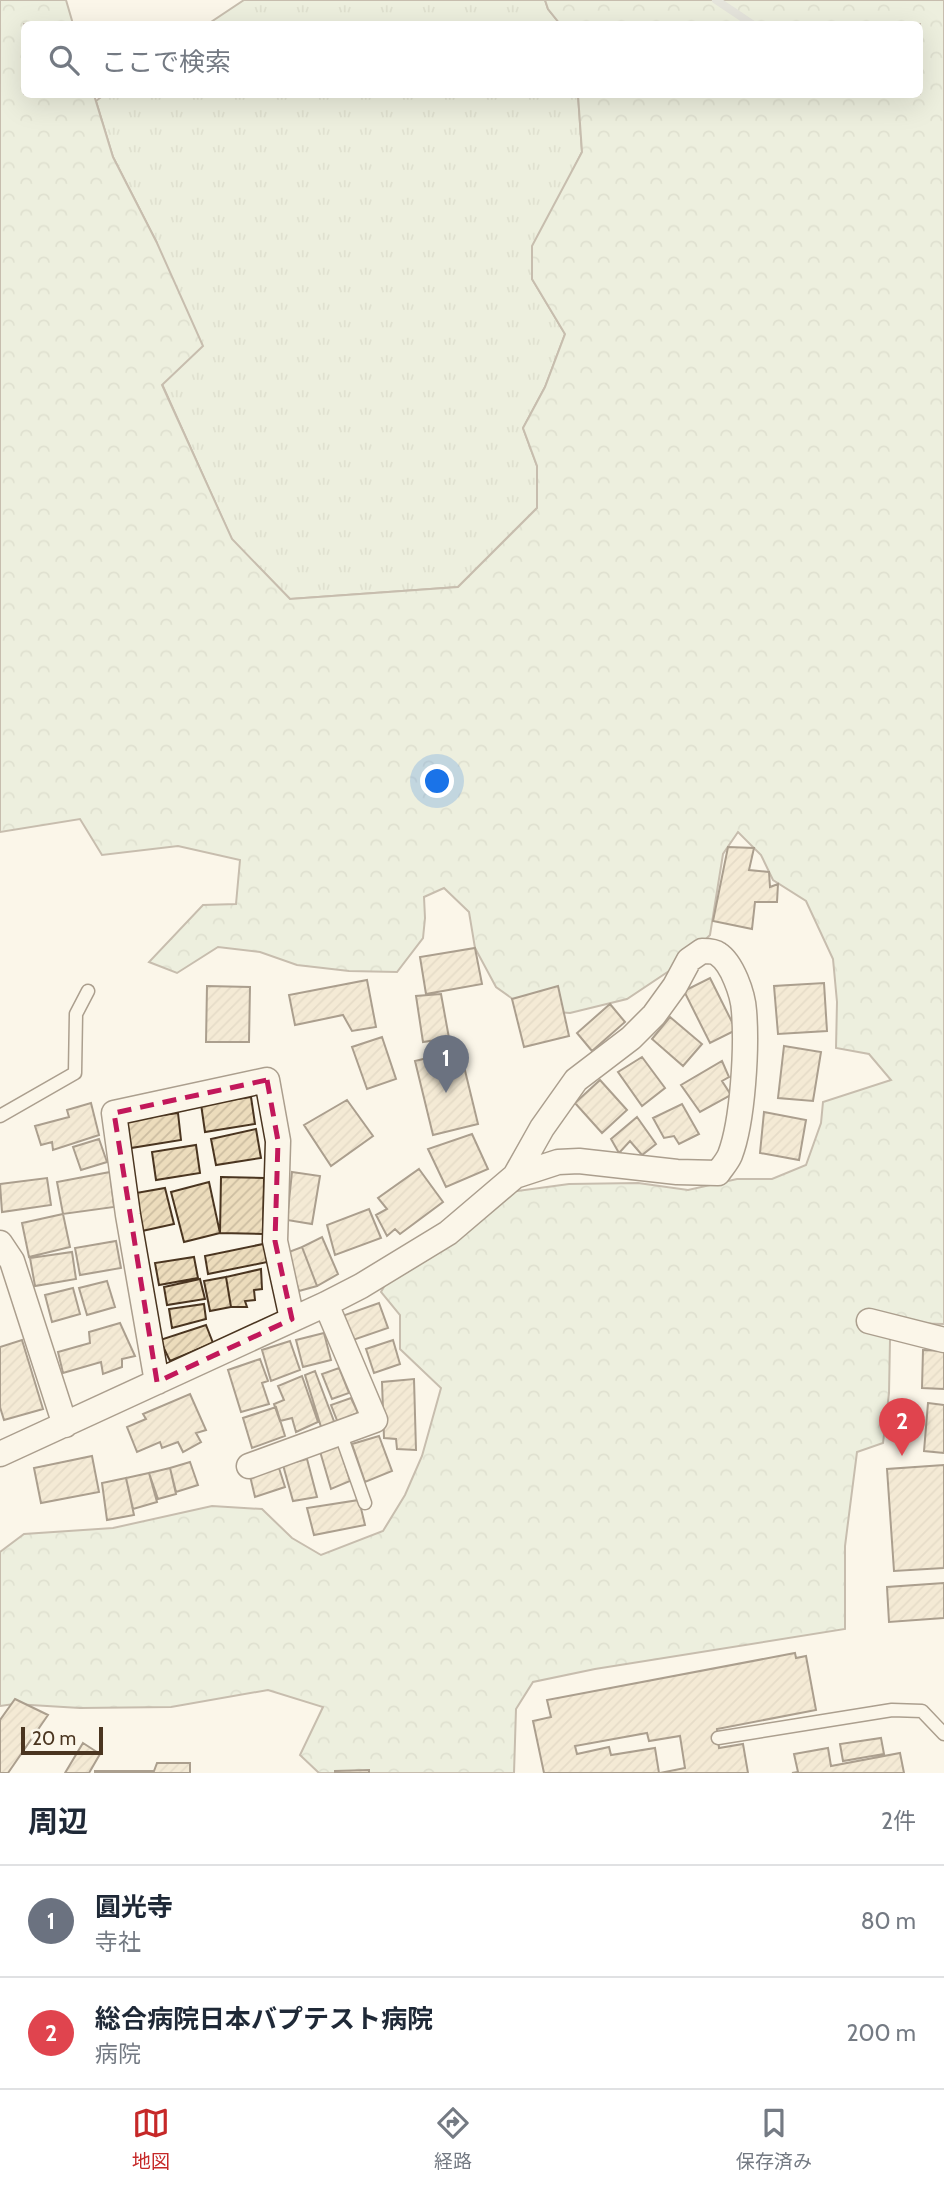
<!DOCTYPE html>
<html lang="ja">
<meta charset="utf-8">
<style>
:root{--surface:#fff;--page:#f2f2f3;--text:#1f2937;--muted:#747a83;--line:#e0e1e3;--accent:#c62828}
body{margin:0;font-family:Cabin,"Noto Sans JP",sans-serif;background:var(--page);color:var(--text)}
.scale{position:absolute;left:21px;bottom:18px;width:82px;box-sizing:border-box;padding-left:7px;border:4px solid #4a3520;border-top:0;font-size:19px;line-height:24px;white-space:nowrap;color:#4a3520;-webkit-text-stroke:5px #fbf6e9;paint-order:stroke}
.you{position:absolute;left:438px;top:782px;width:24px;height:24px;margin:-18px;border:5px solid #fff;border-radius:50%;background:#1a73e8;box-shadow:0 0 0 10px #1a73e833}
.badge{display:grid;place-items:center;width:46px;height:46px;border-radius:50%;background:var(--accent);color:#fff;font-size:23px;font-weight:700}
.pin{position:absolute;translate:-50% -58px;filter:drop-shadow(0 2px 4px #0008)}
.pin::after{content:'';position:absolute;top:37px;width:24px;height:21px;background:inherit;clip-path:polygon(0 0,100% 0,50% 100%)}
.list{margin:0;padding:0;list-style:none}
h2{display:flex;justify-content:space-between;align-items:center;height:91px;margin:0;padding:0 28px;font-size:30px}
h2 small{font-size:23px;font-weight:400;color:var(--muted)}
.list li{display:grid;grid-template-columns:46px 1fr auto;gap:21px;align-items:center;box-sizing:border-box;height:112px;padding:0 28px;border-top:2px solid var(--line)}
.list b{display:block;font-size:26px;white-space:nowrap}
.list p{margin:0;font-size:23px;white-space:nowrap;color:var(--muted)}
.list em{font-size:23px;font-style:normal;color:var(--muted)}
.icon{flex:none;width:38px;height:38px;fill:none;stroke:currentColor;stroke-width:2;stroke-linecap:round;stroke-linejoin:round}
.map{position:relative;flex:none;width:944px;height:1773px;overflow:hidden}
.search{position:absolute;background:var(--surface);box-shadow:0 7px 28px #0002;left:21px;right:21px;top:21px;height:77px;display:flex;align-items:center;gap:18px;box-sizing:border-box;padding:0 24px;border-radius:10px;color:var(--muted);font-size:26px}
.sheet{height:315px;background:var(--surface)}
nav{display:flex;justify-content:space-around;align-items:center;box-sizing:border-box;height:98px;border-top:2px solid var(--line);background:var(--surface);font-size:19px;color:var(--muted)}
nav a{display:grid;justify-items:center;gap:4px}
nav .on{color:var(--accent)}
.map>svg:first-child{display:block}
.grass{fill:url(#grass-tufts);stroke:#887966;stroke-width:2}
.forest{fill:url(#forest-crowns);stroke:#887966;stroke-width:2}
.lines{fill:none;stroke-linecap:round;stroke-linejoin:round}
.stream{stroke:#c9cecd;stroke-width:8}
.building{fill:url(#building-hatch);stroke:#4a3520;stroke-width:2}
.lane-casing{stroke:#4a3520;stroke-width:15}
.street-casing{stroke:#4a3520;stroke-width:27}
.lane{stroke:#fbf6e9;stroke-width:12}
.street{stroke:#fbf6e9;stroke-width:24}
.marked{fill:none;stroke:#c2185b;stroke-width:5;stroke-dasharray:14 9;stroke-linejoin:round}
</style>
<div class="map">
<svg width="944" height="1773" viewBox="0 0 944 1773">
<defs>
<pattern id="grass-tufts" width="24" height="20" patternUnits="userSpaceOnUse" patternTransform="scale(1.75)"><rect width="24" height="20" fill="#dce7d0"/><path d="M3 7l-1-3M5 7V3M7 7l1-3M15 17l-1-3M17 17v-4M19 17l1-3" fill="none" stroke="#bec7b2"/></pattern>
<pattern id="forest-crowns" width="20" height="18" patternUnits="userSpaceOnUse" patternTransform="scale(1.75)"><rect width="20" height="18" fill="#dce7d0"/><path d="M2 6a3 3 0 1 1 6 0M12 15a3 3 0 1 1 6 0" fill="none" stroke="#bec7b2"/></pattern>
<pattern id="building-hatch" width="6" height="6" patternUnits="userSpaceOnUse" patternTransform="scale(1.75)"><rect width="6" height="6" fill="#ecdcbc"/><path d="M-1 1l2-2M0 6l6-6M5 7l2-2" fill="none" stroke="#ccbda1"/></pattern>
</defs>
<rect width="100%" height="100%" fill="#fbf6e9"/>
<!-- grass -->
<path class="grass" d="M244,0h301l3,9 12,15h-352z
M105,94l473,1 4,57 -20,41 -30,86 33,55 -20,53 -22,41 14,38v42l-79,79 -168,12 -58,-59 -70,-156 -5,-141 -44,-86 -17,-56z"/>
<!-- forest -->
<path class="forest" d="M0,0h66l7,24h-49v70l70,1 19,62 44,86 46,103 -41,39 70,154 58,60 168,-12 79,-79v-42l-14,-38 22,-41 20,-53 -33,-55v-33l50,-94 -4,-57 342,-1v-70h-360l-12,-15 -3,-9h399v1324l-40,-1 -14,17 -1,53 -6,50 -26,9 -12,94v83l-250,40 -62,13 -17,27 -2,64h-195l-19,-18 23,-48 -55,-17 -97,17 -91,1 -66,-4 -14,2v-154l24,-18 89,-6 99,-22 50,3 30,29 29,17 62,-24 22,-36 17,-39 19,-68 -41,-39v-34l-19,-23 13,-23 101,-75 74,-10 69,-1 50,7 49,-11h35l34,-14 15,-42 2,-21 68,-22 -22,-26 -33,-6 1,-46 -4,-43 -27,-58 -33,-21 -12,-25 -23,-23 -15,22 -13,81 -29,28 -54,36 -57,14 -42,-3 -32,-23 -21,-39 -6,-36 -25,-24 -20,9 1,21 -2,20 -26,34 -48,-1 -52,-6 -37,-13 -42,-5 -41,26 -28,-11 54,-57 33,-1 4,-44 -62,-14 -76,9 -22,-36 -80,13z"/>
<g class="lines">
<!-- stream -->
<path class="stream" d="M716,0l36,24"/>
</g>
<!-- building -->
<path class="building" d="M728,847l26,1 -5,22 20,2 1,15 8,-3 -1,18h-22l-3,27 -39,-8z
M475,948l7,36 -56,10 -6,-37z
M710,978l26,52 -26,13 -26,-52z
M367,980l9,47 -24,4 -9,-16 -48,10 -6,-30z
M824,983l3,48 -49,3 -4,-48z
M207,986l43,1 -1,55h-43z
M558,986l11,50 -45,11 -12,-48z
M441,994l8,44 -26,4 -7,-46z
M610,1004l15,18 -33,29 -15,-18z
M670,1017l32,27 -19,22 -31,-27z
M382,1037l14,42 -29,10 -15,-42z
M784,1046l37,6 -8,49 -35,-3z
M460,1050l18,74 -45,11 -18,-74z
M642,1057l23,31 -23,18 -24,-34z
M722,1061l7,16 -7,4 9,14 -31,17 -19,-27z
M600,1080l27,30 -25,23 -27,-30z
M251,1097l4,27 -50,8 -4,-28z
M347,1100l26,36 -42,30 -27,-41z
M91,1103l8,32 -46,15 -1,-8 -11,3 -6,-19 34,-9 -2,-7z
M682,1104l17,30 -20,10 -5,-8 -10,2 -11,-20z
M764,1112l42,8 -7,40 -39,-7z
M178,1113l3,27 -50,8 -4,-28z
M637,1117l19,27 -14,11 -12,-14 -11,12 -8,-14z
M256,1129l5,29 -45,7 -5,-26z
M472,1134l16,35 -42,18 -18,-38z
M99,1139l8,23 -26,8 -8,-23z
M196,1145l4,28 -44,7 -4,-28z
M419,1169l24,33 -43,32 -5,-5 -8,7 -11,-21 11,-6 -9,-11z
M110,1172l4,35 -51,7 -6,-32z
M292,1172l28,4 -8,48 -25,-4z
M221,1177l43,1 -1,56 -43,-1z
M47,1178l4,27 -49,7 -2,-28z
M209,1182l11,51 -36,9 -13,-50z
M165,1188l9,36 -32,7 -6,-38z
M369,1209l12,29 -46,17 -8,-30z
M63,1214l7,33 -41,10 -7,-34z
M322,1237l16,37 -21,12 -15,-39z
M116,1241l5,27 -41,7 -5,-27z
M268,1243l4,18 -64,13 -3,-18z
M302,1247l15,39 -18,5 -13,-38z
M72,1252l4,27 -41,7 -5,-28z
M194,1257l4,21 -39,7 -4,-22z
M261,1269l1,20 -8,1 1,10 -10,1 2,6h-16l-5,-30z
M226,1277l5,30 -21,4 -6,-30z
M200,1279l5,20 -38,6 -3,-18z
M107,1281l8,26 -28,8 -8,-27z
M73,1288l7,26 -28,8 -7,-27z
M379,1303l9,25 -38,13 -8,-25z
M204,1304l2,15 -34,9 -3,-19z
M120,1323l15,33 -13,3v8l-19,7 -2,-12 -38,11 -5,-21 32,-9 -1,-11z
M206,1325l7,18 -43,18 -10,-21z
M324,1333l7,27 -28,7 -7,-27z
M22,1340l21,69 -39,11 -4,-13v-60z
M393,1340l7,24 -26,9 -8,-24z
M290,1341l10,29 -29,11 -9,-31z
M923,1350l21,1v38l-22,-1z
M260,1359l8,22 -6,2 7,21 -28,8 -13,-42z
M339,1368l10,25 -17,6 -10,-25z
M315,1371l20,53 -13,6 -17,-55z
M302,1376l16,46 -22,10 -4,-14 -12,3 -6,-17 10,-4 -6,-14z
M414,1379l2,71 -19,-1 -1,-10 -12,-1 -2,-56z
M190,1394l16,36 -10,3 5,9 -18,10 -5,-10 -16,6 -2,-6 -23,10 -10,-25 19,-8 -3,-5z
M351,1398l7,15 -8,3 2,7 -12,5 -9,-23z
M928,1403l16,2v48l-20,-2z
M276,1407l9,29 -33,12 -9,-30z
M379,1436l13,35 -27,11 -13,-38z
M338,1442l12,39 -19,8 -12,-41z
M92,1456l7,36 -58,11 -7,-35z
M307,1459l10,38 -24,4 -10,-36z
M190,1462l8,23 -22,7 -6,-24z
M944,1465v103l-50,3 -7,-102z
M170,1468l6,26 -18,5 -9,-26z
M279,1468l6,19 -30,10 -5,-21z
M149,1473l8,29 -24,7 -7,-31z
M126,1478l8,37 -27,5 -5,-37z
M359,1500l6,25 -51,10 -7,-27z
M944,1583v35l-55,4 -2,-35z
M795,1653l1,5 10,-2 10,54 -99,19 2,19 24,-4 5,29h-88l25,-5 -5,-32 -31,5 -2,-8 -72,13 2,8 32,-7 2,8 44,-7 4,25h-115l-11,-52 18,-4 -4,-17z
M15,1699l33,16 -40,58h-8v-53z
M881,1738l3,16 -41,7 -3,-17z
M83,1743l17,11 -11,19h-24z
M828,1748l3,18 69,-13 4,20h-112l6,-1 -4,-18z
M157,1763h33v10h-95v-2h59z
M369,1770v3h-34v-2z"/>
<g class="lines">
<defs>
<path id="lane" d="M0,1116l75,-43 1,-59 12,-23
M340,1432l25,71
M718,1738l174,-28 30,1 22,23"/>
<path id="street" d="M0,1243l12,18 53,164
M869,1321l75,19
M157,1382l-29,-167 -14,-102 153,-33 11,61 -3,100 17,78
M0,1454l326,-150 35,-18 87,-53 67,-57 27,-48 34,-48 55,-42 23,-23 21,-29 14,-26 13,-9c5,0 12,0 16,3 14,9 25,40 26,57 3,37 -1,110 -14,144 -3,7 -8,12 -12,18l-41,-1 -98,-11 -21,1 -43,14
M249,1466l126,-46 -49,-116"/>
</defs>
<!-- lane casing -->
<use href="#lane" class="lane-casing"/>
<!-- street casing -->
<use href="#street" class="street-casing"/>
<!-- lane -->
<use href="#lane" class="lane"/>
<!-- street -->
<use href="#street" class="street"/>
</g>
<!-- marked area -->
<path d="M0 0H944V1773H0ZM267,1080l11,61 -3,100 17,78 -135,63 -43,-269z" fill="#fbf6e9" fill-opacity=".55" fill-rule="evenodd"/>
<path class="marked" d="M267,1080l11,61 -3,100 17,78 -135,63 -43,-269z"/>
</svg>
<div class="scale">20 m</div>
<div class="you"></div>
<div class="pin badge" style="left:446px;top:1093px;background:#6b7280">1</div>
<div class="pin badge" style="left:902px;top:1456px;background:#e0444e">2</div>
<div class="search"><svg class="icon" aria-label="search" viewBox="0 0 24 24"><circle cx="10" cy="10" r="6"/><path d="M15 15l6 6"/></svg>ここで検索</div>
</div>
<section class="sheet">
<h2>周辺<small>2件</small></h2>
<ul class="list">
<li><span class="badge" style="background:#6b7280">1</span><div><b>圓光寺</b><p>寺社</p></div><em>80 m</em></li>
<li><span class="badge" style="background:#e0444e">2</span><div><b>総合病院日本バプテスト病院</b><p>病院</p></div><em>200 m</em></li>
</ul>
</section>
<nav>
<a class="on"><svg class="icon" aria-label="map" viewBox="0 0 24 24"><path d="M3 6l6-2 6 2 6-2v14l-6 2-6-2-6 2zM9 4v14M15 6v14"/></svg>地図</a>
<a><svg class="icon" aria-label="directions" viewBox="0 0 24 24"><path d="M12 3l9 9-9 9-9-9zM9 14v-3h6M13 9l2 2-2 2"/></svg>経路</a>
<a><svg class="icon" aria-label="saved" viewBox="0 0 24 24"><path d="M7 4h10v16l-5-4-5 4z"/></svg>保存済み</a>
</nav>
